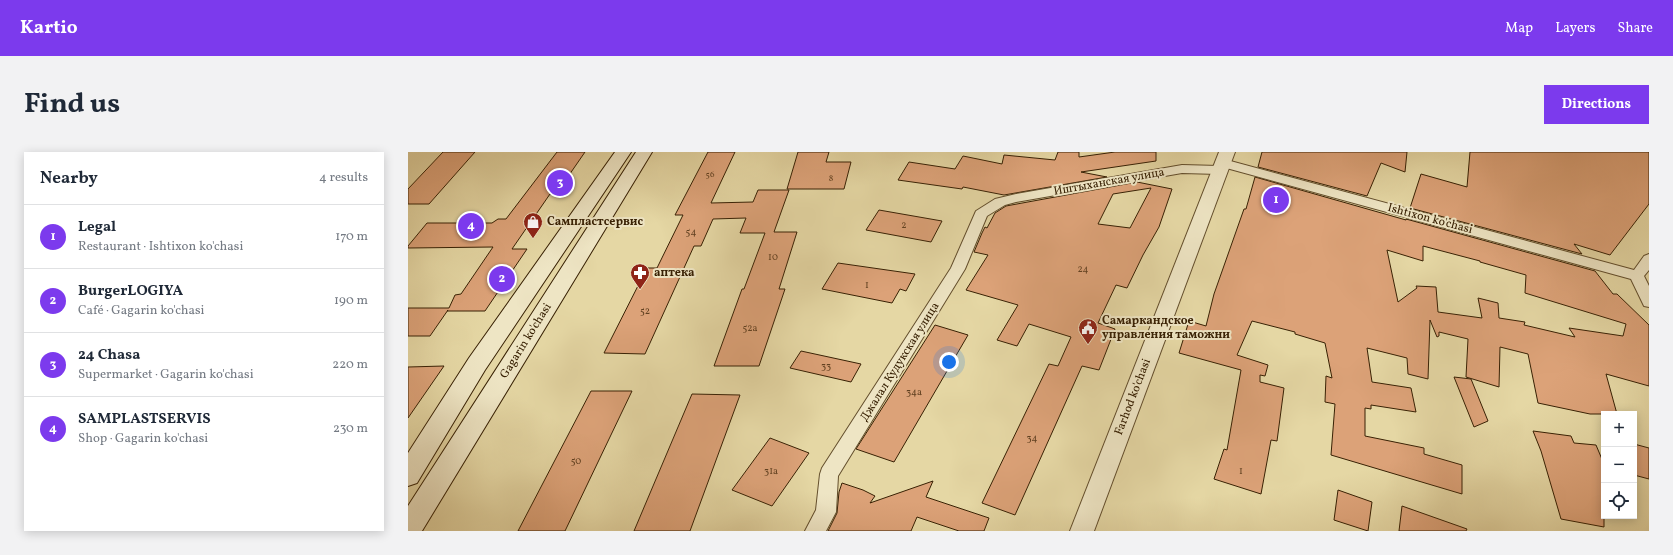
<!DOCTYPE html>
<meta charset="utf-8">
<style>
:root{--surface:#fff;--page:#f2f2f3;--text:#1f2937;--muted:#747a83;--line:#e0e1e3;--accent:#7c3aed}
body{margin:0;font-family:Vollkorn,serif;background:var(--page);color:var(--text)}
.controls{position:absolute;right:12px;bottom:12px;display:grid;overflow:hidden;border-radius:0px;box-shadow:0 2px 10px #0003}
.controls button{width:36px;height:36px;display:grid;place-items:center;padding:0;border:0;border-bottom:1px solid var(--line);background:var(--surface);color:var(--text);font:20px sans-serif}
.you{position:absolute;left:541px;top:210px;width:14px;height:14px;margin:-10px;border:3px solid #fff;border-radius:50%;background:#1a73e8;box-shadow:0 0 0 6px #1a73e833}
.badge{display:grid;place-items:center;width:26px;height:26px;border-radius:50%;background:var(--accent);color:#fff;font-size:13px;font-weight:700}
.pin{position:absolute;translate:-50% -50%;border:2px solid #fff;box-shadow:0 1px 4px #0006}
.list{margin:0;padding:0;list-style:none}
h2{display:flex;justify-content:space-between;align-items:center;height:52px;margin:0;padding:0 16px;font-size:17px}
h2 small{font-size:13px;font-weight:400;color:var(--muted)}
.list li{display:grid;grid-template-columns:26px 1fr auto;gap:12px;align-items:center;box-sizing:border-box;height:64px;padding:0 16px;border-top:1px solid var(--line)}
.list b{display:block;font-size:15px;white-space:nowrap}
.list p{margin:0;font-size:13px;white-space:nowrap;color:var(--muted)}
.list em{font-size:13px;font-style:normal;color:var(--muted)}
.icon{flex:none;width:22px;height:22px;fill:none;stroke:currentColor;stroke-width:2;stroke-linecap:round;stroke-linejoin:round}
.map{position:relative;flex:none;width:1241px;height:379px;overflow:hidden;border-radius:0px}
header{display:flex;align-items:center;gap:24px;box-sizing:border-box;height:56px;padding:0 20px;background:var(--accent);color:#fff}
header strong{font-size:19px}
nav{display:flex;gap:22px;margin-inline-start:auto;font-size:14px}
.intro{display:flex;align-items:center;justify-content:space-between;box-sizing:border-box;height:96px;padding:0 24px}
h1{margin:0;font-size:28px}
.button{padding:10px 18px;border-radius:0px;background:var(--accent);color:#fff;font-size:14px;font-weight:700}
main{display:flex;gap:24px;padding:0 24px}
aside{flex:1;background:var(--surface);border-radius:0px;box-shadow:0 2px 10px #0003}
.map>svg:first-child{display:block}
.building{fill:#dca278;stroke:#382104;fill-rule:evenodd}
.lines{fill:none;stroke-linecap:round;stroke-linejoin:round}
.minor-casing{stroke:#634e2c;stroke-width:2}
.tertiary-casing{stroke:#634e2c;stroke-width:2}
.secondary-casing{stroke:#382104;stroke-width:2}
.minor{fill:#eee5c4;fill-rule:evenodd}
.tertiary{fill:#eee5c4;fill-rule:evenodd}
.secondary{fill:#eee5c4;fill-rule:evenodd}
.labels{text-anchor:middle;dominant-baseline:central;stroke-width:4;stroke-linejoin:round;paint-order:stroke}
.far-number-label{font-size:9px;fill:#614121}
.number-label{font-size:10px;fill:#614121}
.street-label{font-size:12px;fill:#382104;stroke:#eee5c4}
.poi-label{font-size:12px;font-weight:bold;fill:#382104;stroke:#eee5c4;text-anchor:start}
</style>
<header>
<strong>Kartio</strong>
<nav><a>Map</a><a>Layers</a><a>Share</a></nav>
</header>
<div class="intro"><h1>Find us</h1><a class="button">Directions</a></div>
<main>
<aside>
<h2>Nearby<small>4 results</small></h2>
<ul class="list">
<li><span class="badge">1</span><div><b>Legal</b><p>Restaurant · Ishtixon ko'chasi</p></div><em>170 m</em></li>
<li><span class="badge">2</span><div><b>BurgerLOGIYA</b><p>Café · Gagarin ko'chasi</p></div><em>190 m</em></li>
<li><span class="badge">3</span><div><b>24 Chasa</b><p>Supermarket · Gagarin ko'chasi</p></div><em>220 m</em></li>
<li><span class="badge">4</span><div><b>SAMPLASTSERVIS</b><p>Shop · Gagarin ko'chasi</p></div><em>230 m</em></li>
</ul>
</aside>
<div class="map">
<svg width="1241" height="379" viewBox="0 0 1241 379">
<rect width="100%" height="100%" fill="#e5d7a4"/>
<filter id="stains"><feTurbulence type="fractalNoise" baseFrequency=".005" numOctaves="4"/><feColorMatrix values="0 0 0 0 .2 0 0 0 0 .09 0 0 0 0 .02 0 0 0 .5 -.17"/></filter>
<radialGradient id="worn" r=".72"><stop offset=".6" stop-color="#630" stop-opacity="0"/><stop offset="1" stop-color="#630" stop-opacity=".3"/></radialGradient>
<!-- building -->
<path class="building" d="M35,0h32l-46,52h-21v-15z
M149,0h28l-29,42h-6l-38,55h15l-42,62h-38l1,-1 -18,26h-22v-28h41l6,-13 6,-1 32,-47 -85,1v-2l19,-23h65l6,-4h8z
M300,0h27l-24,51 42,-1 5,-12h31l-15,42h23l-18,57h6l-26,77h-45l28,-77h2l21,-56h-25l6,-15 -33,1 -12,27h-7l-49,108 -41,-1 43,-85h10l26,-53h-8z
M390,0h31l-3,10h25l-7,27h-57z
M650,0h21v5l36,-5h41v9l-75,11 26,5 -103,18 -41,-8 -1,2 -64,-9 11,-18 46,7 8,-13 39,8 2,-9 51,5z
M854,0h145l-2,20 -24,-9 -14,33 -109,-29z
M1062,0h179v52l-39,51 -36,-11 8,10 -172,-46 11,-34 46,13z
M847,25l151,43v-1l189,52 18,23h4l32,31v61l-43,-12 11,40h-27l-52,-11 -10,-49 -28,-7 -1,40 -33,-10 2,-38 -29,-7v4l-2,1 -7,-17 -2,59 -20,-5 -1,-16 -40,-10 5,34 39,6 5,24 -45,-7v4l-6,-1v28l59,12v6l38,11v29l-131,-39 4,-51 -10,-2 1,-26 6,2 -7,-35 -30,-9v-2l-43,-11 -15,34 31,10 -3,11 -5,-1v7l24,6 -7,53 -6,-1 -10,54 -47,-15 10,-30 3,1 14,-80 -62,-17 10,-32 17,5 8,-32 30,-85h2zM1015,94l57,15v1l46,13 -1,18 101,31 -3,12 -54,-8 6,9 -51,-12 1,-3 -26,-4 -1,-15 -20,-5 4,20 -44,-6 -2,-25 -20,-1 1,2 -19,14 -11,-52 36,11z
M729,30l35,7 -13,38 -16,28 -16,33 -11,-3 -18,38 17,6 -16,41 -17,-4 -67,149 -33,-12 67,-139 9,2 13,-29 -42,-13 -12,22 -20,-6 21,-35 -52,-15 22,-35 -14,-3 8,-19 3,-6 2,1 8,-15 11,-7zM743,36l-21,40 -32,-4 15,-30z
M471,58l63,11 -11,21 -65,-12z
M430,111l77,11 -9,17 -6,-2 -8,14 -70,-14z
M527,173l33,10 -74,127 -38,-13z
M393,199l60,13 -10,18 -61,-14z
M36,214l-36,52v-51z
M1046,225l17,2 17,42 -14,6z
M183,239h41l-67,140h-47z
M284,242l48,1 -50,136h-56z
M1125,279l38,5 3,7 22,2 8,19v63l-43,-8 -20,-68z
M362,286l39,15 -37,53 -40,-16z
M1226,292l15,4v31l-15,-4z
M525,329l-7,16 63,21 -5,13h-25l-42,-14 -6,14h-83l9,-18 2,-21 3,-9 21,7 12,6 -5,7z
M930,338l34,12 -4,29 -34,-11z
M994,354l65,23 -1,2h-67z"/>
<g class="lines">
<defs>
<path id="minor" d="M815,7l411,111 10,-14 5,-2v16l-5,6 5,10v21l-5,-1 -13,-27 -412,-113 -2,-3z
M774,13l37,1 6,4 -6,4 -37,-1 -166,29 -11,3 -18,11 -22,53 -127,207 -2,36 -10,19h-21l11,-21 4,-36 2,-6 129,-200 25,-57 19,-12 21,-5z"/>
<path id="tertiary" d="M811,0h16l-141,379h-24z"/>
<path id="secondary" d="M207,0h16l-146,218 -68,113 -9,3v-33l61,-95z
M228,0h16l-230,379h-14v-25z"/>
</defs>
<!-- minor casing -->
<use href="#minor" class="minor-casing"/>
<!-- tertiary casing -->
<use href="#tertiary" class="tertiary-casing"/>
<!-- secondary casing -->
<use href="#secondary" class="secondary-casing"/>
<!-- minor -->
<use href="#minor" class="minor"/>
<!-- tertiary -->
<use href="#tertiary" class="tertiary"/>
<!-- secondary -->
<use href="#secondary" class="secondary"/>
</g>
<!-- icons -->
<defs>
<symbol id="shop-pin" viewBox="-11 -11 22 30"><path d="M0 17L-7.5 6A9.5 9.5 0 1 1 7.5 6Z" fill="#8f2418" stroke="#eee5c4"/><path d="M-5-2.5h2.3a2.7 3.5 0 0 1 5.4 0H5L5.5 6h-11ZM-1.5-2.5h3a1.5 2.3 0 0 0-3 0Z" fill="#fff"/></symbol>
<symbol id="pharmacy-pin" viewBox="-11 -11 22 30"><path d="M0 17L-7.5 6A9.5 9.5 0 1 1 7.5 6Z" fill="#8f2418" stroke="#eee5c4"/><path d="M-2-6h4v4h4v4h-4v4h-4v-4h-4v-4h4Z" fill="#fff"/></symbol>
<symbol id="civic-pin" viewBox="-11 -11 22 30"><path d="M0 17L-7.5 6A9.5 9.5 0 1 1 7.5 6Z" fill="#8f2418" stroke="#eee5c4"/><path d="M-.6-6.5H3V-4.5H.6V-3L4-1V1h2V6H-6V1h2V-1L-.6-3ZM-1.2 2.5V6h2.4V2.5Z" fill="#fff"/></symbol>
</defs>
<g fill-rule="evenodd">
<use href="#shop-pin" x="114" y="59" width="22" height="30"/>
<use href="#pharmacy-pin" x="221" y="110" width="22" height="30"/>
<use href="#civic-pin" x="669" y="165" width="22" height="30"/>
</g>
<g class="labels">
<!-- far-number labels -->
<g class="far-number-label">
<text x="302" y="22">56</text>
<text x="423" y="26">8</text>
</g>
<!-- number labels -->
<g class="number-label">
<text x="496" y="73">2</text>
<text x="283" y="80">54</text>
<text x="365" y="105">10</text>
<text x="675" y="117">24</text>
<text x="459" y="133">1</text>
<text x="237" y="159">52</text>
<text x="342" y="176">52a</text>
<text x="418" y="214">33</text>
<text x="506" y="240">34a</text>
<text x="624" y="286">34</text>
<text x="168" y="309">50</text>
<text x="363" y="319">31а</text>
<text x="833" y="319">1</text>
</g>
<!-- street labels -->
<g class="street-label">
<text transform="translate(701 30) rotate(-10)">Иштыханская улица</text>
<text transform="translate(1022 67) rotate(15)">Ishtixon ko'chasi</text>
<text transform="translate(118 189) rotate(-58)">Gagarin ko'chasi</text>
<text transform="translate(492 210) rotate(-58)">Джалал Кудукская улица</text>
<text transform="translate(725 245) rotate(-69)">Farhod ko'chasi</text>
</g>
<!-- poi labels -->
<g class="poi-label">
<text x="139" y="70">Сампластсервис</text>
<text x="246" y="121">аптека</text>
<text x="694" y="169">Самаркандское<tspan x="694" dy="14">управления таможни</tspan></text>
</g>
</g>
<rect width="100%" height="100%" filter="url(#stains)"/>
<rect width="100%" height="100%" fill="url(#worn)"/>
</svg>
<div class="controls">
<button>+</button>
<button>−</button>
<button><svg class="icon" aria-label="locate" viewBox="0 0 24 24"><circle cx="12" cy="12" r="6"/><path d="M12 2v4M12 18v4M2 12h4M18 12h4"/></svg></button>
</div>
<div class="you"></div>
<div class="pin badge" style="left:868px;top:48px">1</div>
<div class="pin badge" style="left:94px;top:127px">2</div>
<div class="pin badge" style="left:152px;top:31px">3</div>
<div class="pin badge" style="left:63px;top:74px">4</div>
</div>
</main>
